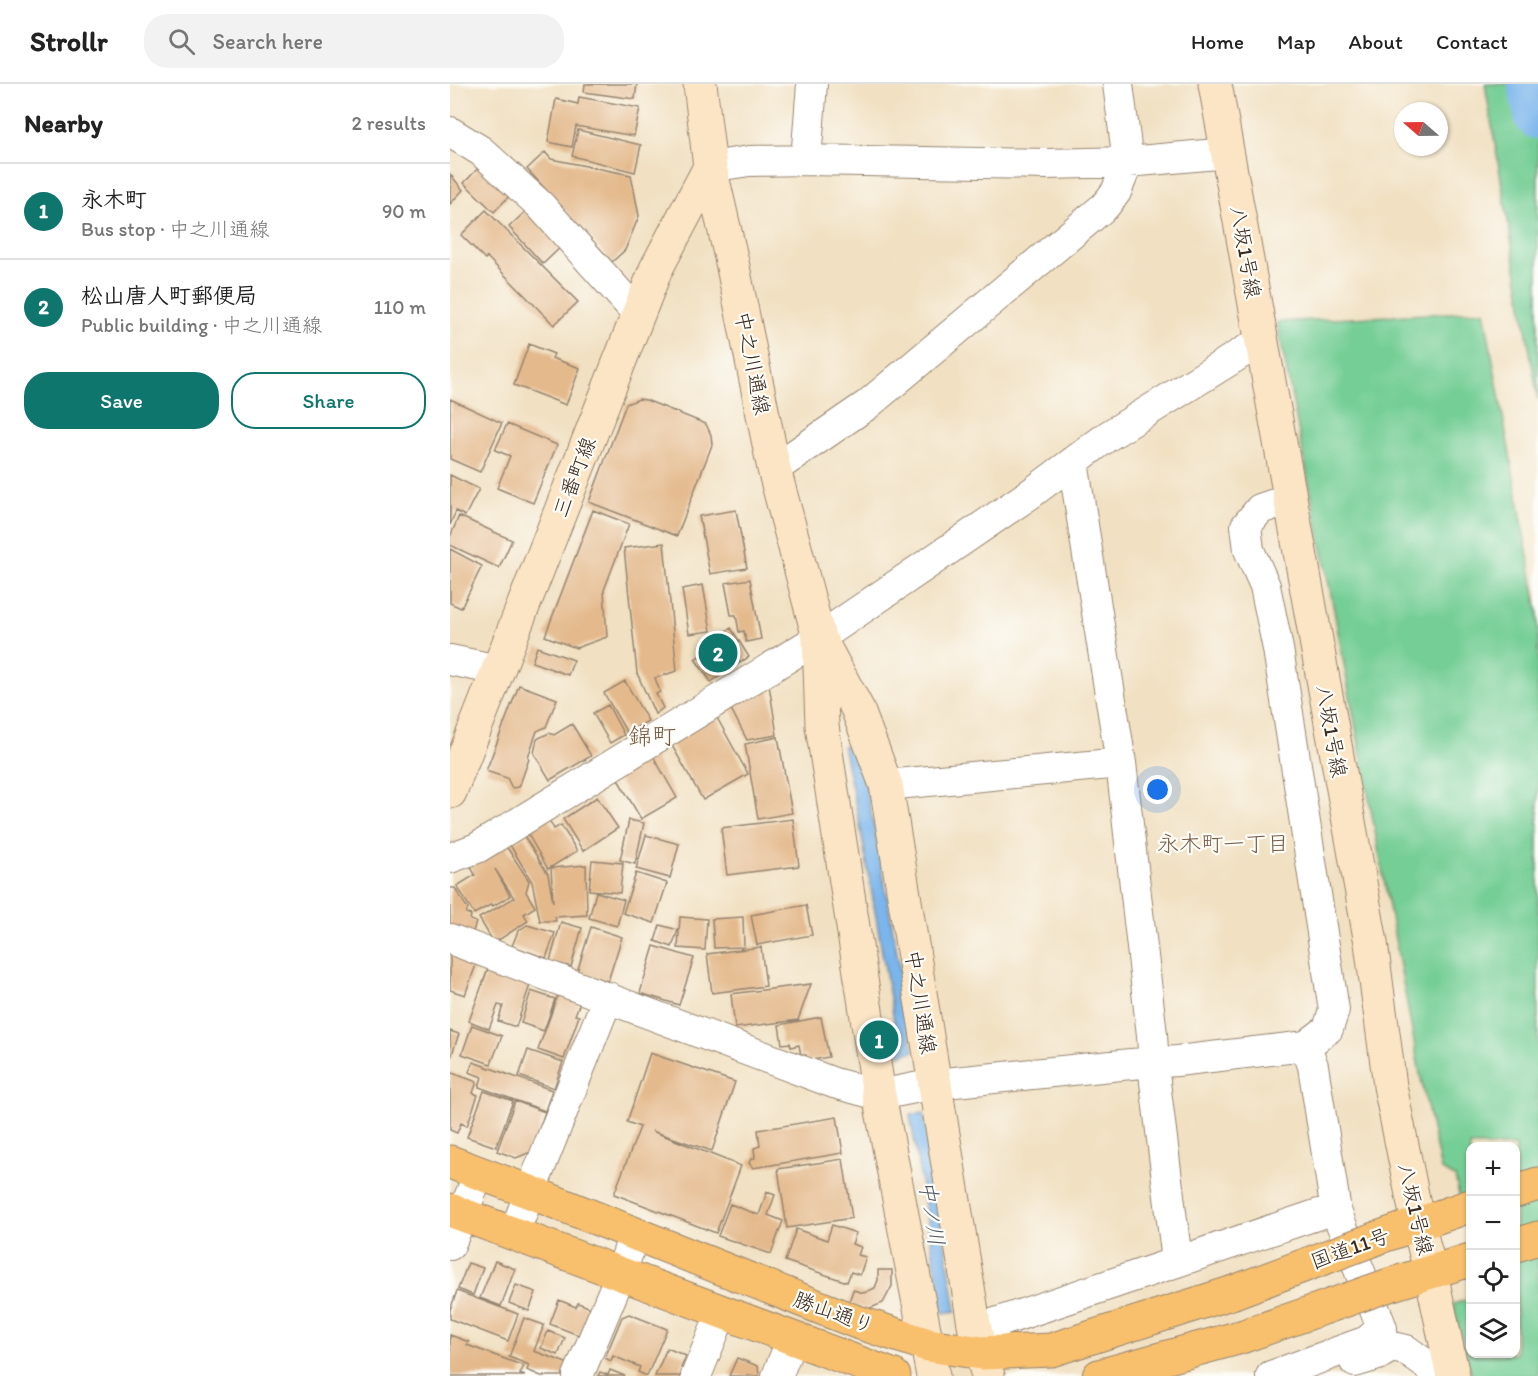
<!DOCTYPE html>
<meta charset="utf-8">
<style>
:root{--surface:#fff;--page:#f2f2f2;--text:#222;--muted:#767676;--line:#e0e0e0;--accent:#0f766e}
body{margin:0;font-family:Itim,"Klee One",sans-serif;background:var(--page);color:var(--text)}
.controls{position:absolute;right:18px;bottom:18px;display:grid;overflow:hidden;border-radius:12px;box-shadow:0 2px 4px #0004}
.controls button{width:54px;height:54px;display:grid;place-items:center;padding:0;border:0;border-bottom:2px solid var(--line);background:var(--surface);color:var(--text);font:30px sans-serif}
.compass{position:absolute;left:944px;top:18px;width:54px;height:54px;border-radius:50%;background:var(--surface);box-shadow:0 2px 4px #0004;rotate:290deg}
.you{position:absolute;left:708px;top:706px;width:21px;height:21px;margin:-15px;border:4px solid #fff;border-radius:50%;background:#1a73e8;box-shadow:0 0 0 9px #1a73e833}
.badge{display:grid;place-items:center;width:39px;height:39px;border-radius:50%;background:var(--accent);color:#fff;font-size:20px;font-weight:700}
.pin{position:absolute;translate:-50% -50%;border:3px solid #fff;box-shadow:0 2px 6px #0006}
.list{margin:0;padding:0;list-style:none}
h2{display:flex;justify-content:space-between;align-items:center;height:78px;margin:0;padding:0 24px;font-size:26px}
h2 small{font-size:20px;font-weight:400;color:var(--muted)}
.list li{display:grid;grid-template-columns:39px 1fr auto;gap:18px;align-items:center;box-sizing:border-box;height:96px;padding:0 24px;border-top:2px solid var(--line)}
.list b{display:block;font-size:22px;white-space:nowrap}
.list p{margin:0;font-size:20px;white-space:nowrap;color:var(--muted)}
.list em{font-size:20px;font-style:normal;color:var(--muted)}
.actions{display:flex;gap:12px;padding:18px 24px}
.actions a{flex:1;padding:14px 0;border:2px solid var(--accent);border-radius:24px;text-align:center;font-size:21px;color:var(--accent)}
.actions .main{background:var(--accent);color:#fff}
.icon{flex:none;width:33px;height:33px;fill:none;stroke:currentColor;stroke-width:2;stroke-linecap:round;stroke-linejoin:round}
.map{position:relative;flex:none;width:1088px;height:1292px;overflow:hidden}
header{display:flex;align-items:center;gap:36px;box-sizing:border-box;height:84px;padding:0 30px;background:var(--surface);border-bottom:2px solid var(--line)}
header strong{font-size:28px}
nav{display:flex;gap:33px;margin-inline-start:auto;font-size:21px}
.search{width:420px;height:54px;background:var(--page);display:flex;align-items:center;gap:15px;box-sizing:border-box;padding:0 21px;border-radius:24px;color:var(--muted);font-size:22px}
main{display:flex}
aside{flex:1;background:var(--surface)}
.map>svg:first-child{display:block}
.green{fill:#74ce95;stroke:#587c5a;stroke-width:1.5}
.water{fill:#7ab5ec;stroke:#5a7085;stroke-width:1.5}
.lines{fill:none;stroke-linecap:round;stroke-linejoin:round}
.river{stroke:#7ab5ec;stroke-width:48}
.building{fill:#e4ba8d}
.street-casing{stroke:#968570;stroke-width:32}
.secondary-casing{stroke:#968570;stroke-width:35}
.highway-casing{stroke:#968570;stroke-width:35}
.street{stroke:#fff;stroke-width:30}
.secondary{stroke:#fce5c4;stroke-width:33}
.highway{stroke:#f8bf6c;stroke-width:33}
.highway-bridge-casing{stroke:#968570;stroke-width:35;stroke-linecap:butt}
.highway-bridge{stroke:#f8bf6c;stroke-width:33}
.labels{text-anchor:middle;dominant-baseline:central;stroke-width:4.5;stroke-linejoin:round;paint-order:stroke}
.street-label{font-size:21px;fill:#3b2a1e;stroke:#fdfcf7}
.neighbourhood-label{font-size:22px;fill:#765c45;stroke:#fdfcf7}
.water-label{font-size:22px;font-style:italic;fill:#515b66;stroke:#fdfcf7}
.quarter-label{font-size:24px;fill:#765c45;stroke:#fdfcf7}
</style>
<header>
<strong>Strollr</strong>
<div class="search"><svg class="icon" aria-label="search" viewBox="0 0 24 24"><circle cx="10" cy="10" r="6"/><path d="M15 15l6 6"/></svg>Search here</div>
<nav><a>Home</a><a>Map</a><a>About</a><a>Contact</a></nav>
</header>
<main>
<aside>
<h2>Nearby<small>2 results</small></h2>
<ul class="list">
<li><span class="badge">1</span><div><b>永木町</b><p>Bus stop · 中之川通線</p></div><em>90 m</em></li>
<li><span class="badge">2</span><div><b>松山唐人町郵便局</b><p>Public building · 中之川通線</p></div><em>110 m</em></li>
</ul>
<div class="actions"><a class="main">Save</a><a>Share</a></div>
</aside>
<div class="map">
<svg width="1088" height="1292" viewBox="0 0 1088 1292">
<rect width="100%" height="100%" fill="#fdfcf7"/>
<filter id="ink" filterUnits="userSpaceOnUse"><feTurbulence type="fractalNoise" baseFrequency=".0167" numOctaves="2"/><feDisplacementMap in="SourceGraphic" scale="12" xChannelSelector="R" yChannelSelector="G"/><feConvolveMatrix kernelMatrix="1 2 1 2 8 2 1 2 1" color-interpolation-filters="sRGB"/></filter>
<filter id="wash" filterUnits="userSpaceOnUse"><feTurbulence type="fractalNoise" baseFrequency=".008" numOctaves="4" result="noise"/><feDisplacementMap in="SourceGraphic" scale="24" xChannelSelector="R" yChannelSelector="G"/><feGaussianBlur stdDeviation="1.35" result="paint"/><feColorMatrix in="noise" values="0 0 0 0 0 0 0 0 0 0 0 0 0 0 0 0 0 1.4 0 .05"/><feComposite in="paint" operator="in"/></filter>
<g filter="url(#wash)">
<rect width="100%" height="100%" fill="#f1e0c1"/>
<!-- green -->
<path class="green" d="M1035,0h53v316z
M1034,227l54,300v765h-66l-19,-72 17,-5v55h46v-208h-46v99l-15,-68 -14,-7 -21,-96 -86,-464 -57,-288z"/>
<!-- water -->
<path class="water" d="M407,659l24,119 33,189 -14,4 -40,-230 -17,-79z
M474,1029l32,198 -13,2 -33,-198z"/>
<g class="lines">
<!-- river -->
<path class="river" d="M1082,0l6,31"/>
</g>
<g id="blocks">
<!-- building -->
<path class="building" d="M135,0h52l-2,15 -51,-7z
M129,13l61,11 -6,28 -58,-10 -4,21 -24,-5 8,-43 22,5z
M128,46l63,15 -6,27 -63,-16z
M95,68l6,7 80,16 8,41 -14,34 -13,12 -85,-93z
M33,79l30,29 -19,20 -30,-29z
M0,90l13,16 -13,14z
M81,122l34,37 -22,21 -34,-37z
M36,126l92,92 -24,23 -67,-68 -2,2 -24,-24z
M79,260l25,10 -2,4 28,10 -14,37 -52,-20z
M0,315l52,24 -22,49 -30,-13z
M189,315l7,1 60,24 5,11 1,10 -35,91 -88,-34 37,-98z
M57,340l50,21 -24,58 -36,-15 13,-32 -15,-6z
M0,391l29,14 -14,27 -9,-5 -6,14z
M143,426l36,14 -25,66 3,47 -31,11 -31,-12z
M286,426l11,58 -37,6 -11,-58z
M9,432l53,24 -13,28 -49,-23v-8z
M214,459l13,128 -22,7 5,14 -4,2 7,14 -8,6 -18,-41 -13,-125z
M0,465l32,17 -21,42 -11,-5z
M300,495l11,60 -15,3 -2,-11 -5,1 -3,-17h-5l-6,-32z
M253,501l8,46 -22,3 -7,-45z
M281,544l18,29 -13,8 -18,-29z
M266,561l16,23 -21,14 -16,-23z
M87,563l37,13 -6,15 -36,-13z
M175,597l23,40 -21,12 -23,-40z
M69,601l38,14 -11,28 -9,4 -9,26 1,2 -10,28 -7,1 -5,-10 -21,-7z
M319,601l8,50 -30,5 -19,-37z
M158,621l16,30 -14,8 -17,-30z
M266,632l32,58 -45,26 -33,-58z
M122,640l19,32 -41,24 -16,-27 3,-14 12,-6 5,2z
M328,653l14,76 -34,6 -13,-75z
M202,670l25,44 -36,21 -25,-43z
M147,713l21,31 -35,23 -20,-32z
M97,732l7,13 7,-4 16,26 -29,18 -23,-40z
M343,735l6,47 -72,9 -6,-47z
M179,736l15,3 -9,41 -15,-4z
M196,751l33,9 -9,34 -34,-9z
M74,752l24,38 5,28 -2,-34 35,-3 1,50 -32,2 1,4h-16l-8,-39 -22,-37z
M56,762l23,35 -3,11 9,15 -11,7 4,7 -34,22 -15,-25 35,-20 -19,-29 15,27 -17,10 -1,-2 -18,10 -17,-28 18,-11 -5,-10z
M142,776l31,3 -3,30 -31,-3z
M186,789l31,10 -13,40 -31,-10z
M0,804h5l13,21 -2,4 5,2 -1,5 6,2 -4,13 -22,-6z
M146,808l28,8 -7,26 -28,-8z
M356,821l6,30 -55,10 -6,-30z
M230,833l27,2 -2,31 -27,-2z
M293,833l1,30 -30,1 -2,-29z
M111,838l21,6 -11,39 -21,-6z
M77,841l28,8 -9,25 -34,-12 6,-15z
M210,841l18,5 -6,17 -17,-6z
M141,843l31,10 -14,44 -31,-9z
M204,862l40,12 -15,47 -39,-12z
M311,863l5,39 -54,7 -5,-39z
M0,868l27,10 -12,33 -15,-5z
M39,882l42,16 -15,45 -18,-6 5,-15 -5,-1 -9,24 -20,-8z
M361,900l-13,36 -63,8 -4,-34z
M81,907l24,8 -11,32 -23,-8z
M109,908l22,8 -6,15 4,1 -15,43 -26,-9z
M371,933l8,40 -22,4 -1,-6 -5,1 -2,-11 -8,2 -1,-4 -8,1 -3,-19z
M22,941l30,11 -11,28 -29,-10z
M0,947l9,3 -9,26z
M78,966l35,12 -9,26 -35,-12z
M200,969l85,29 -23,69 -60,-20 89,35 -25,67 -102,-39 26,-67 -13,-5z
M23,978l79,28 -7,21 -66,-24 3,-10 -13,-5z
M0,988l27,10 -4,11 5,2 -11,31 -6,-3 -4,10 -7,-3z
M34,1007l29,10 -17,46 -29,-10z
M65,1017l30,11 -14,40 -15,6 -19,-7z
M387,1033l6,36 -90,15 -4,-5 2,-4 4,-1 -1,-10 6,-2 -2,-16z
M393,1075l9,59 -65,10 -9,-59z
M317,1108l8,3 -7,20 15,6 -12,33 -53,-18 12,-32 29,11z
M382,1141l24,8 -4,11 9,3 -3,8 8,2 -6,18 -9,-3 -4,10 -62,-21 11,-32 31,11z
M45,1177l20,8 -14,37 -21,-8z
M18,1179l15,5 -10,27 -15,-6z
M428,1186h14v16l-9,17 -15,6 -20,-4 5,-15 11,3 11,-5 3,-8z
M66,1201l20,7 -7,19 -20,-8z
M7,1207l61,23 -10,27 -58,-22v-9z
M109,1216l17,7 2,-4 13,5 -10,28 -31,-12z
M179,1230l38,15 -20,47 -9,-4 2,-5 -27,-11 -2,5 -6,-3 17,-41z
M74,1234l20,7 -10,26 35,13 -4,12h-24l-14,-6 2,-5 -20,-8z
M98,1247l17,7 -7,17 -17,-7z
M0,1251l19,7 -2,3 57,21 -4,8 5,2h-75z
M217,1264l19,8 -5,12 7,3 -2,5h-31z
M287,1274l21,8 1,10h-30z
M160,1286l15,6h-27l2,-4 8,3z"/>
</g>
</g>
<g filter="url(#ink)">
<use href="#blocks" fill-opacity="0" stroke="#968570" stroke-width="1.5"/>
<g class="lines">
<defs>
<path id="street" d="M0,48l31,19 59,54 98,109
M356,76l6,-76
M260,83l39,-6 57,-1 241,4 81,-2 100,-9
M623,378l48,301 31,272 3,47 22,179
M324,385l93,-64 238,-199 11,-14 12,-30 -10,-78
M840,415l-30,10 -14,17 3,24 16,36 13,63 56,361 -6,19 -22,17
M0,576l48,10
M436,701l235,-22
M0,774l27,-10 342,-210 211,-144 78,-58 153,-95
M0,855l384,144 45,12 56,-11 196,-20 46,-3 129,-15 7,20 23,145
M64,1149l94,-236
M0,1161l29,-72
M525,1246l344,-116 17,-3 46,117 -15,13 -96,35
M905,1278l23,-7 13,-8 15,3 36,26
M128,1292l43,-103 13,-39
M246,1292l26,-64
M327,1292l15,-37"/>
<path id="secondary" d="M250,0l10,83 22,95 42,207 45,169 3,88 57,369 54,281
M765,0l156,859 19,143 28,138 13,49 22,103
M373,561l34,63 29,77 89,545 13,46
M0,708l206,-523 54,-102"/>
<path id="highway" d="M0,1078l80,30 324,129 74,24 54,8 69,-3 180,-57
M1066,1107l22,-7
M0,1126l444,166
M930,1153l90,-31
M1066,1161l22,-7
M942,1200l78,-24
M649,1292l142,-39"/>
</defs>
<!-- street casing -->
<use href="#street" class="street-casing"/>
<!-- secondary casing -->
<use href="#secondary" class="secondary-casing"/>
<!-- highway casing -->
<use href="#highway" class="highway-casing"/>
<!-- street -->
<use href="#street" class="street"/>
<!-- secondary -->
<use href="#secondary" class="secondary"/>
<!-- highway -->
<use href="#highway" class="highway"/>
<defs>
<path id="highway-bridge" d="M781,1209l149,-56
M791,1253l151,-53"/>
</defs>
<!-- highway-bridge casing -->
<use href="#highway-bridge" class="highway-bridge-casing"/>
<!-- highway-bridge -->
<use href="#highway-bridge" class="highway-bridge"/>
</g>
</g>
<g class="labels">
<!-- street labels -->
<g class="street-label">
<text transform="translate(796 168) rotate(80)">八坂1号線</text>
<text transform="translate(303 279) rotate(79)">中之川通線</text>
<text transform="translate(124 393) rotate(-69)">三番町線</text>
<text transform="translate(882 647) rotate(80)">八坂1号線</text>
<text transform="translate(471 918) rotate(81)">中之川通線</text>
<text transform="translate(966 1125) rotate(77)">八坂1号線</text>
<text transform="translate(900 1164) rotate(-20)">国道11号</text>
<text transform="translate(384 1228) rotate(20)">勝山通り</text>
</g>
<!-- neighbourhood labels -->
<g class="neighbourhood-label">
<text x="773" y="759">永木町一丁目</text>
</g>
<!-- water labels -->
<g class="water-label">
<text transform="translate(482 1129) rotate(81)">中ノ川</text>
</g>
<!-- quarter labels -->
<g class="quarter-label">
<text x="202" y="651">錦町</text>
</g>
</g>
</svg>
<div class="controls">
<button>+</button>
<button>−</button>
<button><svg class="icon" aria-label="locate" viewBox="0 0 24 24"><circle cx="12" cy="12" r="6"/><path d="M12 2v4M12 18v4M2 12h4M18 12h4"/></svg></button>
<button><svg class="icon" aria-label="layers" viewBox="0 0 24 24"><path d="M12 4l9 5-9 5-9-5zM3 14l9 5 9-5"/></svg></button>
</div>
<svg class="compass" viewBox="-18 -18 36 36"><path d="M0-13l5 13h-10z" fill="#e53935"/><path d="M0 13l5-13h-10z" fill="#767676"/></svg>
<div class="you"></div>
<div class="pin badge" style="left:429px;top:956px">1</div>
<div class="pin badge" style="left:268px;top:569px">2</div>
</div>
</main>
